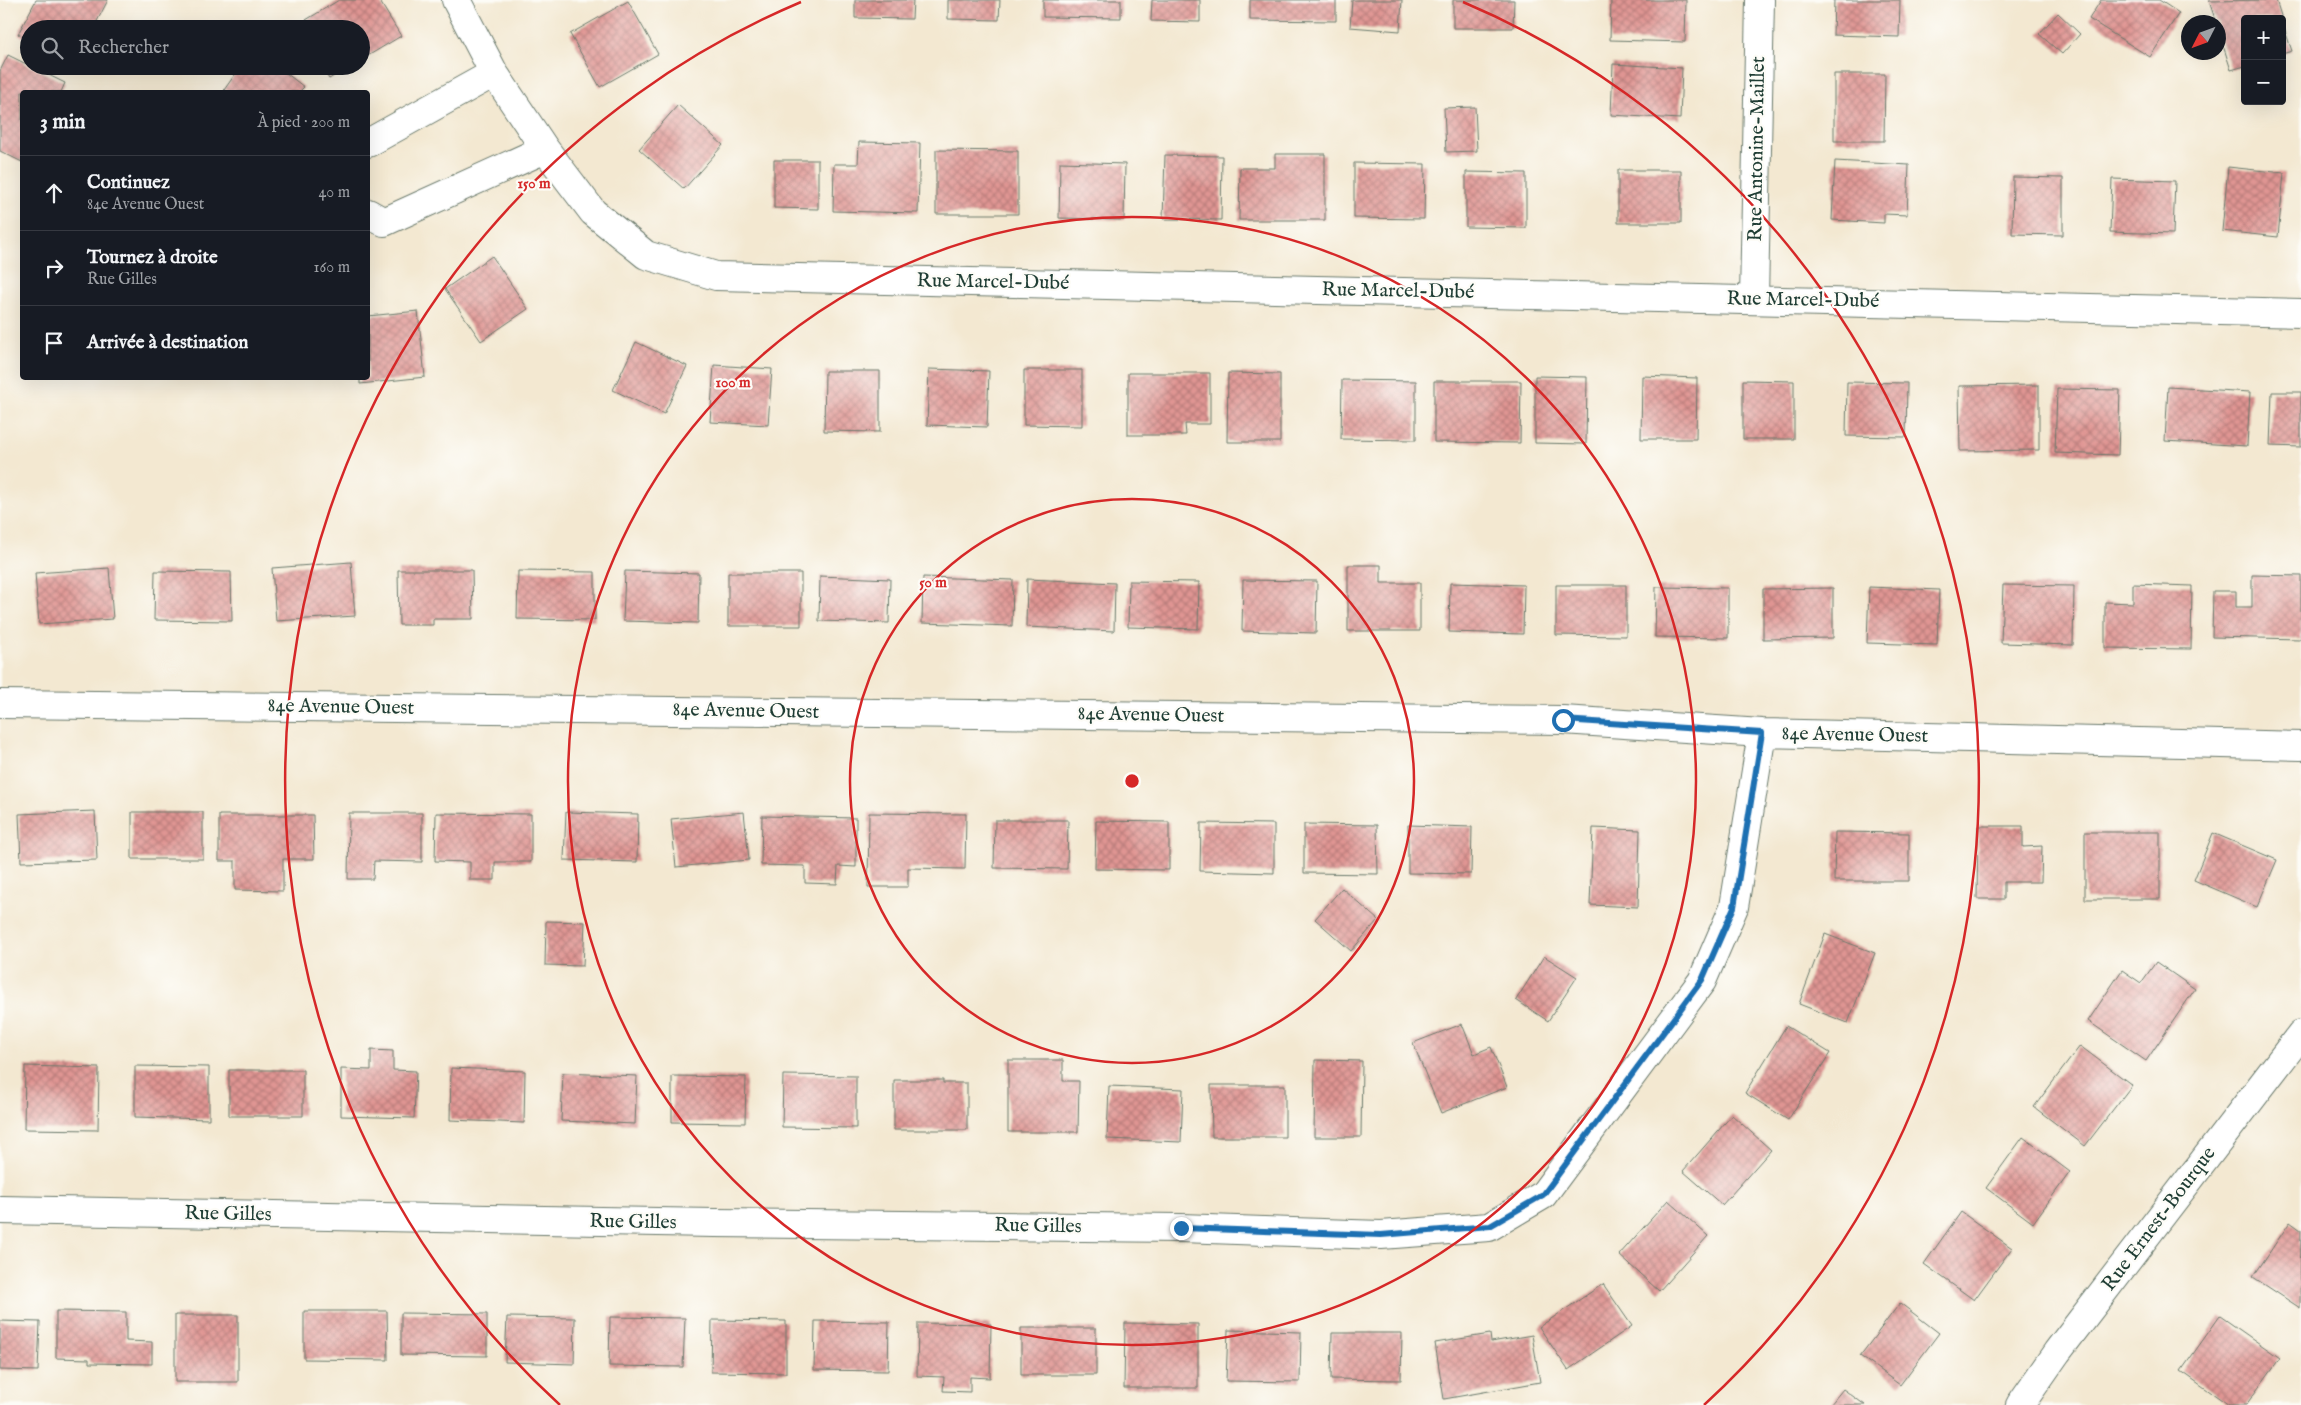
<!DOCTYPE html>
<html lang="fr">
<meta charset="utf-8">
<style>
:root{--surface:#171b24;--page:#242831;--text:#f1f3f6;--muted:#9ea1a6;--line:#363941}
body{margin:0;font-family:"IM FELL English",serif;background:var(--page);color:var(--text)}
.controls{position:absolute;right:15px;top:15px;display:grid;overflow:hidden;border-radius:5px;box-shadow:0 5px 20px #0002}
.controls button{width:45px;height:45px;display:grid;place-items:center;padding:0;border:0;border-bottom:1px solid var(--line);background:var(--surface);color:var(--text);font:25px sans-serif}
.compass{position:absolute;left:2181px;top:15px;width:45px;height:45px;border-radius:50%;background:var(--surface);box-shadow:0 5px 20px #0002;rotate:228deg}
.stop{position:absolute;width:15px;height:15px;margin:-11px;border:4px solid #1f6fb2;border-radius:50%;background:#fff}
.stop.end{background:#1f6fb2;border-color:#fff;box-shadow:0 1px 5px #0008}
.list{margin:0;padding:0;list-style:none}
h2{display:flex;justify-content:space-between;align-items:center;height:65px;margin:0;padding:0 20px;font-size:21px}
h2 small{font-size:16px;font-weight:400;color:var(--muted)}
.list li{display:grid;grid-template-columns:32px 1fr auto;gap:15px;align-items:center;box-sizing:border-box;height:75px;padding:0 20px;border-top:1px solid var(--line)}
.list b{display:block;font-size:19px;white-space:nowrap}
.list p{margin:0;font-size:16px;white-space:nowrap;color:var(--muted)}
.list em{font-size:16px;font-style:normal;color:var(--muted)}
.icon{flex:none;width:28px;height:28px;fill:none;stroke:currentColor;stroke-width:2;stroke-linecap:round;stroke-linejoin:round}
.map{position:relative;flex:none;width:2301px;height:1405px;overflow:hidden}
.search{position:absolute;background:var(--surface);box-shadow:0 5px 20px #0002;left:20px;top:20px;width:350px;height:55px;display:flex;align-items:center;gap:12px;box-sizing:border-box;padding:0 18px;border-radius:28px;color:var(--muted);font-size:19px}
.panel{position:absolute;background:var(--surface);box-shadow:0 5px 20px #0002;left:20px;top:90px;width:350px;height:290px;border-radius:5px}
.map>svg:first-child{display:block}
.building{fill:url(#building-cross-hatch)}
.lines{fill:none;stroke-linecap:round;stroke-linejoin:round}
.minor-casing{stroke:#69796b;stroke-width:30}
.minor{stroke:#fff;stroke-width:28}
.route{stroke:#1f6fb2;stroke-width:6}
.ring{fill:none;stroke:#d62828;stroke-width:2.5}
.labels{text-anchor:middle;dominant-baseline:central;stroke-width:4.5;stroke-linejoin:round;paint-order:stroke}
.street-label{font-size:20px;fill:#1f3d34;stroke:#fdfcf7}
.centre{fill:#d62828;stroke:#fdfcf7;stroke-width:2.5}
.ring-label{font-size:15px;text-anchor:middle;font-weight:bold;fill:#d62828;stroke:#fdfcf7;stroke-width:4.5;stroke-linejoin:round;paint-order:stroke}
</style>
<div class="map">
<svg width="2301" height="1405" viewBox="0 0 2301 1405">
<defs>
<pattern id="building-cross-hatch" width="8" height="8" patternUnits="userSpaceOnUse" patternTransform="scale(1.25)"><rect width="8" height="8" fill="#e09593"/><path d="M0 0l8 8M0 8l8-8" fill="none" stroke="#b57b79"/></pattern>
</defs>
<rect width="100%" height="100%" fill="#fdfcf7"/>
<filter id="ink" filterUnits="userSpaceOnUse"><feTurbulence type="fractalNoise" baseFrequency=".02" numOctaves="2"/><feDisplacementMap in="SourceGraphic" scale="10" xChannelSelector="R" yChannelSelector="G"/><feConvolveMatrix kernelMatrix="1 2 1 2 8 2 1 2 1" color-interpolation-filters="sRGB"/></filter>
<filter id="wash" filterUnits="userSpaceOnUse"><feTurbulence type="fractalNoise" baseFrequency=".0096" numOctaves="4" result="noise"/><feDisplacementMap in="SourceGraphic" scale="20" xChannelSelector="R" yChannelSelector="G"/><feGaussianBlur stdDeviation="1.12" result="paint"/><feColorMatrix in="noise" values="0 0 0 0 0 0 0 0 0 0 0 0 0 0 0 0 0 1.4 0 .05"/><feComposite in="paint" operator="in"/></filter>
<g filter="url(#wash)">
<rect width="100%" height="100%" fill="#f3e8d1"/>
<g id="blocks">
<!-- building -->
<path class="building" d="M36,0h72l-15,29h-64v11l-11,-6z
M339,0h40l22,36 -40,24v-31h-63l-2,-3z
M855,0h58l-1,19 -57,-1z
M948,0h52l-1,20 -51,-1z
M1043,0h78v18l-78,-1z
M1152,0h48v22l-49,-1z
M1250,0h86v21l-86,-1z
M1352,0h50l-2,31 -50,-4z
M1453,0h61l-1,28h-60z
M1611,0h75l-1,42 -75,-2z
M1834,0h66l-1,37 -66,-2z
M2101,0h58l20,13 -29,44 -61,-38z
M2276,0l6,19h-37v47l-14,4 -13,-40v-8h-2l-7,-21z
M628,1l30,53 -58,33 -30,-53z
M2058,13l22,21 -18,20 -23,-20z
M2282,22l10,29 -10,3z
M8,55l57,28 -4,9h-39v70l-22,-11v-80z
M1613,64l69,4 -2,51 -69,-4z
M241,66h36l27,21 -5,5h-71l-4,-2z
M321,66h29l-21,13z
M1834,74h51l-1,67h-50z
M678,105l45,40 -39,44 -45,-40z
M1475,107l2,44 -31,1 -2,-44z
M859,142l61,1 -2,70 -85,-2 1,-47h24z
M936,150l82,1v63h-82z
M1275,154h50v66h-86l1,-52h35z
M1165,155l57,1 -1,64 -58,-1z
M774,160h44v49l-44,-1z
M1835,161l74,4 -2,50 -23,-1v9l-52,-3z
M1060,162l65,2 -1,56 -65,-2z
M1354,163l71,1 -1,55 -70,-1z
M2228,167l56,6 -6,64 -56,-6z
M1618,170h63v53h-63z
M1466,172l60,1v55l-60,-1z
M2013,177l50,1v57l-51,-1z
M2112,179l63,2 -2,53 -63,-2z
M492,256l36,53 -47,32 -36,-52z
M418,311l7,66 -65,7v-6h8v-62z
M636,342l51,24 -23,48 -51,-24z
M714,365l58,4 -4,56 -58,-3z
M929,369l60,2 -2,56 -60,-2z
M1024,370h58v56l-58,-1z
M825,371h55v61l-56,-1z
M1128,373h82v51h-25l1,11h-58z
M1228,373l52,1v68h-53z
M1535,376l52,1 -1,67 -51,-1z
M1642,376l55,2 -1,61h-55z
M1342,380l74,1v59l-75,-1z
M1743,380l51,1v58h-51z
M1434,381h87l-1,62 -86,-1z
M1847,382l60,1 -1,54 -60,-1z
M2039,385v65l-79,1 -1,-65z
M2168,387l82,5 -3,54 -82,-5z
M2057,389l63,1 -2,65 -63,-2z
M2272,392h29v55l-31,-1z
M351,562l4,54 -79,5 -4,-53z
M1348,565h33v18h39v48h-72z
M109,568l4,51 -74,5 -4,-51z
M398,570h74l1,49h-40v6h-34z
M155,571l76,1 1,49 -78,-1z
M518,571l77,1v48l-78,-1z
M625,571l74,2 -1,50 -75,-2z
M728,573h73v53h-73z
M2252,575l49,1v63l-89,-2 1,-46h23v16h16z
M820,576l70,3 -1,44 -70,-2z
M923,577l90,3 -1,46 -90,-3z
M1027,579l88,4 -1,48 -88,-4z
M1243,580l74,1 -1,52 -74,-2z
M1129,581l70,1 -1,47 -70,-2z
M1450,583l74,2 -1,49 -74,-2z
M2133,584l59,2 -1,63 -86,-1v-46l28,1z
M1556,585h70v51l-70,-1z
M2003,585l71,1 -1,59 -72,-2z
M1656,587l72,1v50l-73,-1z
M1869,587l70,3 -2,55 -70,-2z
M1833,588v50l-70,1v-50z
M95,811l2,49 -76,2 -2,-48z
M132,812h71v47h-71z
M566,812l72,2 -1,48 -73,-2z
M744,812l5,48 -73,7 -5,-48z
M349,813h73v49l-48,-1 -1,18h-25z
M436,813l95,1v48h-36v18h-25v-18l-35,-1z
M869,813l97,1 -1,55 -57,-1v19h-40z
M219,815h94l1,44h-31v32l-48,-1v-29h-16z
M762,816l94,2v49l-18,-1 -1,18 -32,-1v-17l-44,-1z
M995,820h73l-1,49 -73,-1z
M1096,821l73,1v48l-74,-1z
M1201,823l73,1v49l-74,-2z
M1304,824l73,1 1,49 -74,-1z
M1408,825l64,2 -1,47 -63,-1z
M1978,826h45v21l19,-1 -1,36h-37v17h-27z
M1593,828l47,2 -2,77 -48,-2z
M1835,832l74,1v48h-75z
M2085,832h75v67h-75z
M2213,833l64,27 -20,47 -63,-27z
M1342,888l36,32 -27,31 -36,-32z
M546,921l39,1 -2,44 -38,-1z
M1825,934l50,19 -27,70 -49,-19z
M1544,956l33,21 -29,44 -32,-21z
M2156,962l39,27 -49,72 -58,-40 34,-51 19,13z
M1462,1024l12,30 17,-7 16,40 -66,26 -28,-70z
M1786,1026l44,27 -42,67 -43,-27z
M2080,1046l52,39 -47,61 -51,-39z
M371,1050l22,1v19l23,1 -2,47 -73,-2v-47l30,1z
M1008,1060h55v21h16l-1,51h-70z
M1315,1060l47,1 -1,76h-47z
M25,1066l74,2 -1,62 -74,-1z
M135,1066l74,1v52l-74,-2z
M451,1068l74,3 -1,52 -74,-3z
M229,1070h74v46h-74z
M563,1073l74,3 -2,48 -74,-3z
M783,1075l73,1v52l-74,-1z
M672,1076l74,1 -1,46 -73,-1z
M894,1080h49v3h24v47h-73z
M1211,1085h74v52h-73z
M1109,1086l74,3 -2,53 -74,-3z
M1732,1115l39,35 -49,55 -39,-34z
M2023,1137l47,35 -37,51 -47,-35z
M1668,1200l40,36 -49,55 -40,-36z
M1961,1212l51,36 -38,52 -50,-36z
M2290,1222l11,8 -1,78 -47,-31z
M1603,1284l29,42 -64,44 -29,-43z
M1900,1303l39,30 -39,52 -40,-29z
M56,1311l70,1v29l26,1v22l-63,-1v-4l-33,-1z
M304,1311h83l1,49 -84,-1z
M401,1313l86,1v42l-86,-1z
M175,1315h63v67h-63z
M2220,1316l60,42 -34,47h-17l-48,-34z
M507,1317l68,1 -1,46 -69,-2z
M610,1317l75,1 -2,49 -74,-1z
M712,1320l74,1v52l-75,-1z
M0,1321l40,1 -2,49 -38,-1z
M815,1321l74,1 -1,49 -74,-1z
M918,1323l73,1 -1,54 -20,-1v15l-27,-1 1,-14 -27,-1z
M1125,1323l73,1v64h-74z
M1021,1328h75v47h-75z
M1228,1330l73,2 -1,50 -74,-1z
M1332,1333h70l-1,47 -70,-1z
M1490,1334l1,8 41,-7 8,47 -96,17 -9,-56z
M1843,1389l22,16h-35z"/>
</g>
</g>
<g filter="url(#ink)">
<use href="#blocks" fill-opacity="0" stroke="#69796b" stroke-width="1"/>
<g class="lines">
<defs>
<path id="minor" d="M456,0l38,73 51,76 48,63 53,43 70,21 1585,37
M368,143l126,-70
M368,213l16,9 161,-73
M1754,299l6,-299
M0,704l1563,16 199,13 539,13
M0,1210l714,13 467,5 200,7 108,-8 54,-32 159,-214 32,-74 28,-174
M2020,1405l37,-53 244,-318"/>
</defs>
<!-- minor casing -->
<use href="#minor" class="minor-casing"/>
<!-- minor -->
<use href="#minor" class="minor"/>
</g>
</g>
<g class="lines" filter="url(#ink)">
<!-- route -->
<path class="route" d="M1181,1228l200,7 109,-9 53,-31 159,-215 32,-73 28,-174 -199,-13"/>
</g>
<!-- distance rings -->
<g class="ring">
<circle cx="1132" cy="781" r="282"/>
<circle cx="1132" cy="781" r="564"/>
<path d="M560 1405A846 846 0 0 1 801 2M1463 2A846 846 0 0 1 1704 1405"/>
</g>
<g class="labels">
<!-- street labels -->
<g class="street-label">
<text transform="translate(1757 149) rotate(-89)">Rue Antonine-Maillet</text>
<text transform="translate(993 282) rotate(1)">Rue Marcel-Dubé</text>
<text transform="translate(1398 291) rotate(1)">Rue Marcel-Dubé</text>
<text transform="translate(1803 300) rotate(1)">Rue Marcel-Dubé</text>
<text transform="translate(341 707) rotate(1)">84e Avenue Ouest</text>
<text transform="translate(746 711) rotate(1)">84e Avenue Ouest</text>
<text transform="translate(1151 715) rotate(1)">84e Avenue Ouest</text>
<text transform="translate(1855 735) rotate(1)">84e Avenue Ouest</text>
<text transform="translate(228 1214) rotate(1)">Rue Gilles</text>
<text transform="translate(2159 1219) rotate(-53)">Rue Ernest-Bourque</text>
<text transform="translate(633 1222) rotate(1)">Rue Gilles</text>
<text transform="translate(1038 1226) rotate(1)">Rue Gilles</text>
</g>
</g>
<circle cx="1132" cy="781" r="8" class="centre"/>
<g class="ring-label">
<text x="534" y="188">150 m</text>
<text x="733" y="387">100 m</text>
<text x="933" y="587">50 m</text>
</g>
</svg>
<div class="controls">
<button>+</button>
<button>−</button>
</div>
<svg class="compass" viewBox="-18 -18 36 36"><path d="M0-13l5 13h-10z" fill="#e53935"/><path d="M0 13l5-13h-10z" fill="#9ea1a6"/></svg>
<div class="stop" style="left:1563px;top:720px"></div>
<div class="stop end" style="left:1181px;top:1228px"></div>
<div class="search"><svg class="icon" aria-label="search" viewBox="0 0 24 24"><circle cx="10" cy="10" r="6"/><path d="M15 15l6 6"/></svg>Rechercher</div>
<section class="panel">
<h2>3 min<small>À pied · 200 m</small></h2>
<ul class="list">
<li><svg class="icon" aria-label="ahead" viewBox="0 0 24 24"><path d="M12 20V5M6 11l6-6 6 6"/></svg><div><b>Continuez</b><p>84e Avenue Ouest</p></div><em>40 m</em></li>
<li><svg class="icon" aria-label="right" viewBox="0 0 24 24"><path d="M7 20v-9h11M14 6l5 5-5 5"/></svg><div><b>Tournez à droite</b><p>Rue Gilles</p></div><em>160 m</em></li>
<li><svg class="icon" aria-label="arrive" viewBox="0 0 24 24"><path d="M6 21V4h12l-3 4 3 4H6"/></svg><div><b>Arrivée à destination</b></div></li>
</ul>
</section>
</div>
